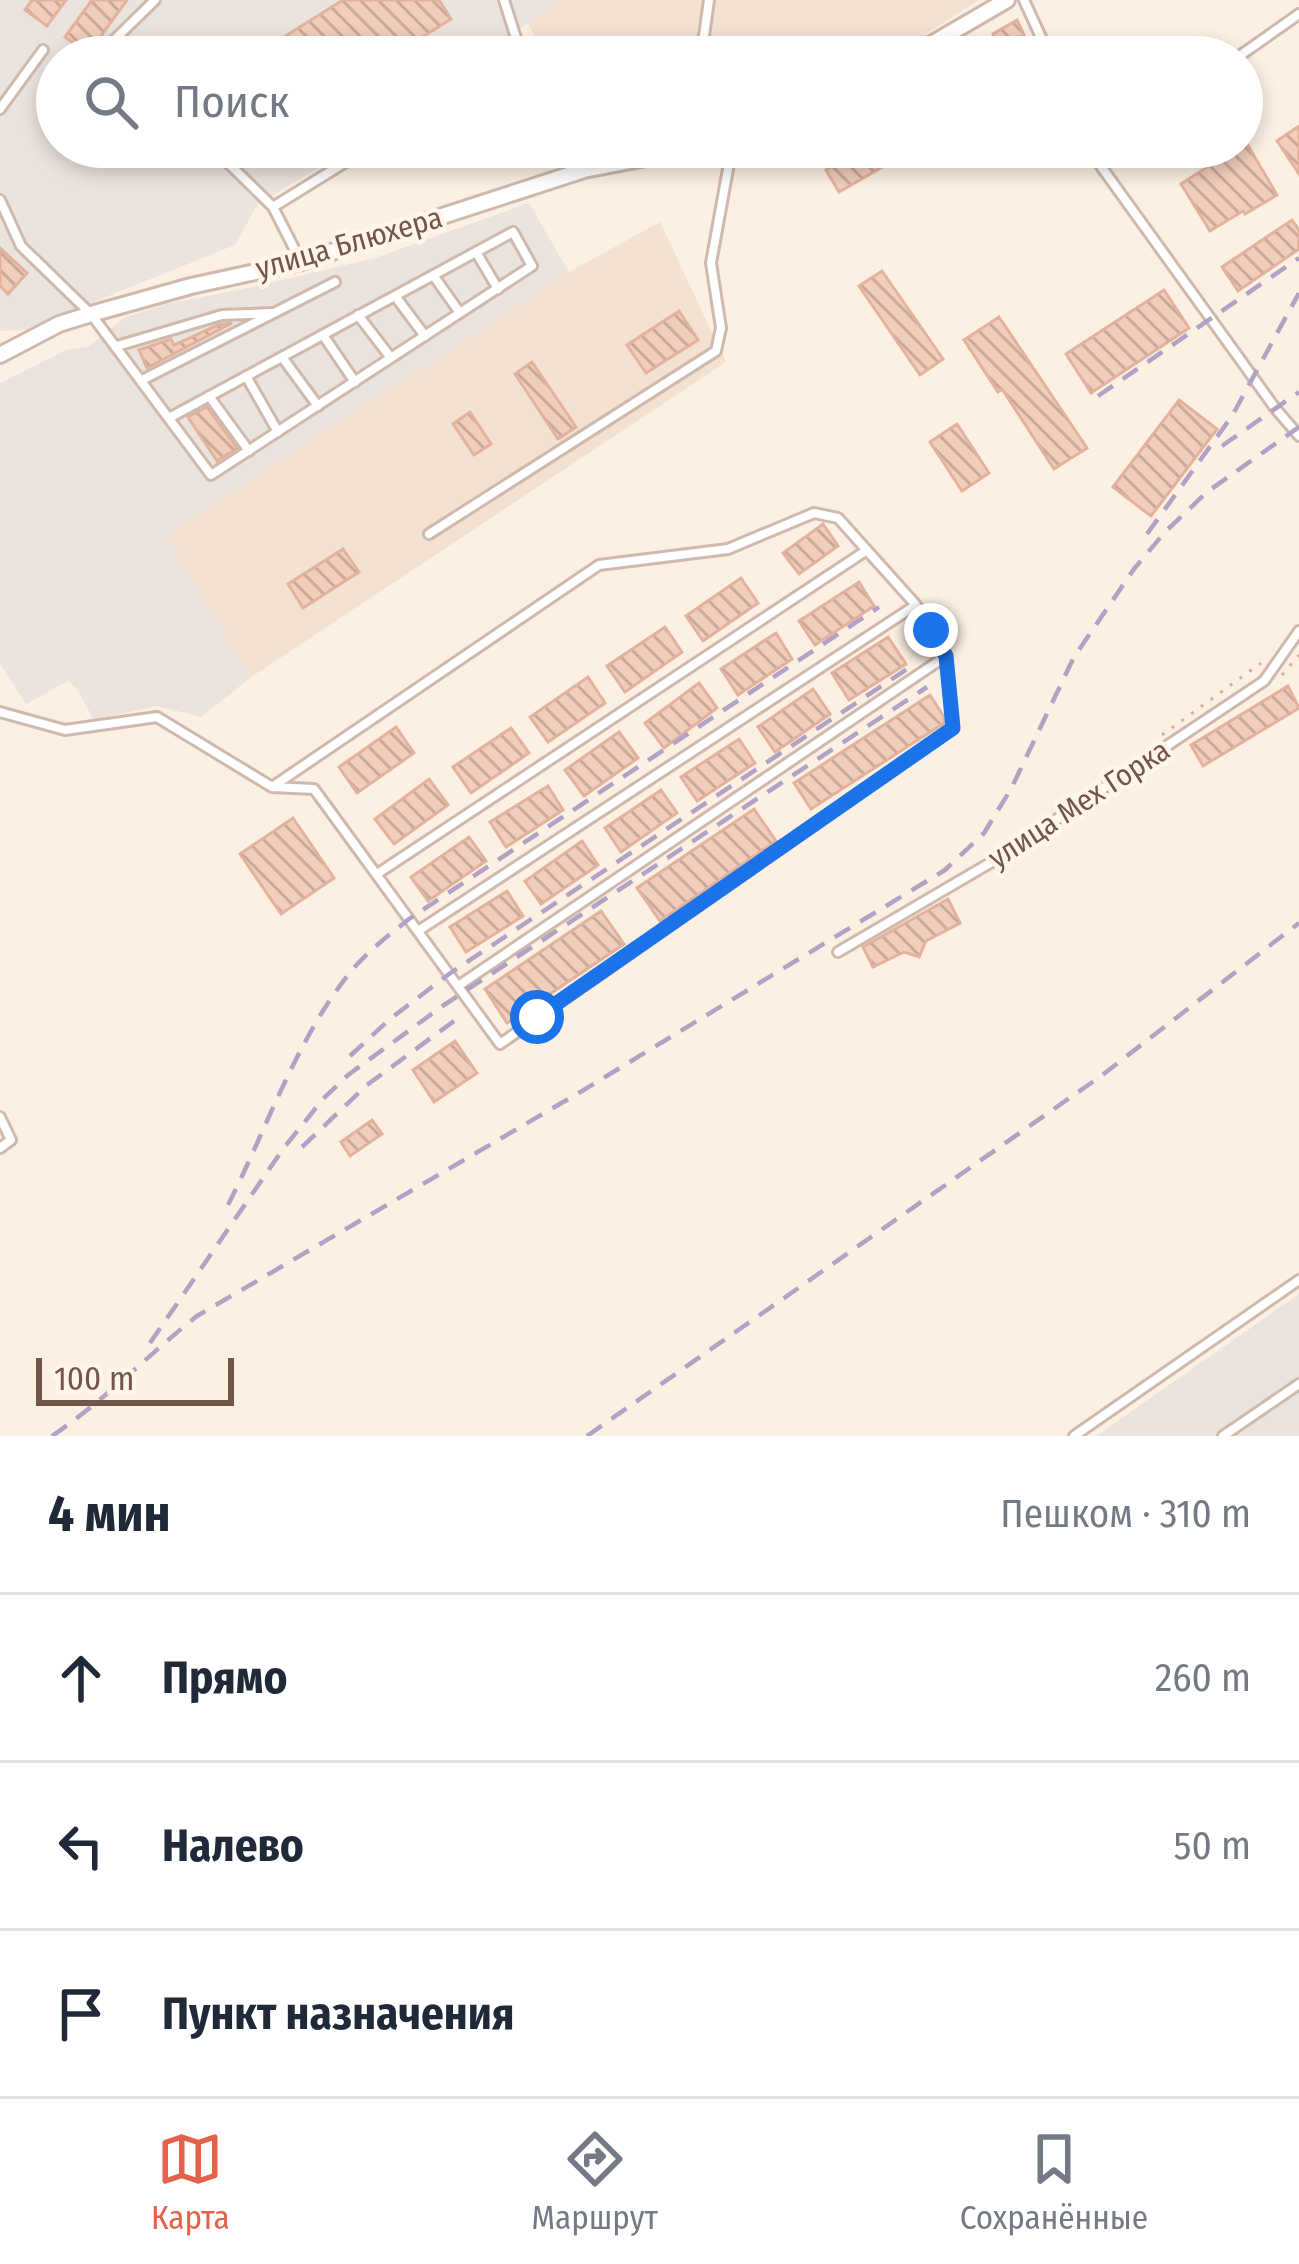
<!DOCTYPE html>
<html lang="ru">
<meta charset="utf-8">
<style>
:root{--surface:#fff;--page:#f2f2f3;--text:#1f2937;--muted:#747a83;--line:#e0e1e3;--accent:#e4614a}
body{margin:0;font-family:"Fira Sans Condensed",sans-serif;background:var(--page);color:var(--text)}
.scale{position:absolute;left:36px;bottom:30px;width:198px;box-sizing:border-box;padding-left:12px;border:6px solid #73554a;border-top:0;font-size:33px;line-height:42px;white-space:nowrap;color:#73554a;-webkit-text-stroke:9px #fff5e9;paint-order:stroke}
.stop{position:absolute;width:36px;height:36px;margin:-27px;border:9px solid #1a73e8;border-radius:50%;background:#fff}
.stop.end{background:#1a73e8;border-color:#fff;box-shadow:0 3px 12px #0008}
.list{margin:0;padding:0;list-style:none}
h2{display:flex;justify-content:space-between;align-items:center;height:156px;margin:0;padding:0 48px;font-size:51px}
h2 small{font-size:39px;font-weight:400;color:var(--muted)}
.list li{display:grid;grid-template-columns:78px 1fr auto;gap:36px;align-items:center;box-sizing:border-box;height:168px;padding:0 48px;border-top:3px solid var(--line)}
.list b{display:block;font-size:45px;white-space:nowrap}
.list em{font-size:39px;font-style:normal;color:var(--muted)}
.icon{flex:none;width:66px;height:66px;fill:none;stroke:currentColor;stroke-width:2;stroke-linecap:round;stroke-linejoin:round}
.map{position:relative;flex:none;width:1299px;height:1436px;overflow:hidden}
.search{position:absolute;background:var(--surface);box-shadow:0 6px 18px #0003;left:36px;right:36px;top:36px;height:132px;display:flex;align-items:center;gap:30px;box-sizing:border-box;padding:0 42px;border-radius:66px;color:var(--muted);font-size:45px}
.sheet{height:660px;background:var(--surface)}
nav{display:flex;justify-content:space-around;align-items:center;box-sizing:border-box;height:168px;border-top:3px solid var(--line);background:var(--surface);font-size:33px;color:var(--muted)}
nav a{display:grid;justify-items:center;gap:6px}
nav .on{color:var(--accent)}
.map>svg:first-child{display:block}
.residential{fill:#f3e2d2}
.industrial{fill:#ebe3de}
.building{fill:url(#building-back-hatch);stroke:#e3b29c;stroke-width:3}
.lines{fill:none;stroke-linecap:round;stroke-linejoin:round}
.lane-casing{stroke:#cfb9ad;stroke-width:14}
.street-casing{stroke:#cfb9ad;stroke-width:20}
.path{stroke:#d5b09f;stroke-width:3;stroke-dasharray:3 9;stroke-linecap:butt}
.lane{stroke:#fff;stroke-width:8}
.street{stroke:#fff;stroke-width:14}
.rail{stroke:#b2a2c5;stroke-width:4.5;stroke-dasharray:18 12;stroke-linecap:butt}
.route{stroke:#1a73e8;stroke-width:15}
.labels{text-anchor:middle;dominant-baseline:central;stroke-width:9;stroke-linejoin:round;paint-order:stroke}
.street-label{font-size:30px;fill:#73554a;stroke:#fff5e9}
</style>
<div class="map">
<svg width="1299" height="1436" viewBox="0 0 1299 1436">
<defs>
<pattern id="building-back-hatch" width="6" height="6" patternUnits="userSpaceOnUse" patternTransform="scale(3)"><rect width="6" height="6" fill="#f1cdbb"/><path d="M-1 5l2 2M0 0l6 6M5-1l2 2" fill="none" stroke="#c8a99a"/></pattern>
</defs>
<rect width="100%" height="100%" fill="#fcf0e3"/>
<!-- residential -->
<path class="residential" d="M562,0h417l-89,57h-345l-17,-34z
M660,222l66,140 -476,316 -84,-141 35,-25 368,-240z"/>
<!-- industrial -->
<path class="industrial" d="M0,0h562l-64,44 5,11 -3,2h-443v90h295l-95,58 -22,40 -211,85 -24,1z
M529,203l40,69 -368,240 -35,25 84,141 -49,39 -44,-11 -63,14 -17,-31 -9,-8 -42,23 -26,-40v-281l66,-33 22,-3 35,-29 43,-14 87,-17 122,-29z
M1299,1294v142h-203z"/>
<!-- building -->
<path class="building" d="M32,0h34l-19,26 -22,-16z
M92,0h35l-39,54 -23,-17z
M343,0h96l12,19 -61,38h-138z
M1017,20l7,15 -26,11 -5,-12z
M1299,126v48l-22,-33z
M1246,142l31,53 -32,19 -2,-3 -33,20 -29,-47z
M866,147h51l-78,45 -13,-22z
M1292,220l7,10v19l-61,42 -16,-24z
M0,248l27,25 -19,21 -8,-8z
M882,271l61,88 -23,16 -61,-89z
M1164,290l25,38 -98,65 -25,-39z
M679,311l19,29 -52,33 -19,-28z
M999,317l88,131 -33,21 -52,-80 -4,3 -34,-52z
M232,323l-85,45 -8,-18 32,-11 3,6 44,-20z
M532,362l44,65 -18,12 -43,-65z
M1179,400l38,29 -66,87 -38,-29z
M207,407l30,41 -20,13 -29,-44z
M470,412l21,32 -17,11 -21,-31z
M957,424l32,49 -27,18 -32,-49z
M823,524l15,22 -39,28 -16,-21z
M343,549l16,23 -56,36 -15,-24z
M741,578l17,25 -55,38 -17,-25z
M859,582l15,24 -59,39 -16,-24z
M665,627l17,25 -57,40 -18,-26z
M776,633l16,26 -54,36 -17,-26z
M888,637l18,27 -57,36 -17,-27z
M588,677l17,26 -57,39 -18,-25z
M699,683l18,25 -53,40 -19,-25z
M1288,686l11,22 -96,58 -12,-21z
M813,689l17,25 -55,38 -17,-25z
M930,695l14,22v6l-133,86 -17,-26z
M396,727l18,26 -57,40 -18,-26z
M511,728l18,25 -58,40 -18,-26z
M619,732l19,26 -54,38 -19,-26z
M739,739l16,24 -58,38 -16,-24z
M429,779l19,26 -54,39 -19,-25z
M548,786l15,24 -57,37 -16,-25z
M661,790l16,23 -56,39 -16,-24z
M754,809l22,32 -116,80 -23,-33z
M293,818l41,60 -53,36 -41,-60z
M469,837l17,24 -58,40 -17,-24z
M582,841l16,24 -57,39 -16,-23z
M507,891l16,25 -57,36 -16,-25z
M948,899l12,24 -34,18 -7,16 -15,-5 -31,15 -10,-20z
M601,911l23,33 -117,79 -22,-34z
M455,1041l22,32 -43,29 -21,-32z
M372,1120l10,14 -32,22 -9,-14z"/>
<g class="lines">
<defs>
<path id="lane" d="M504,0l18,57
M1024,0l26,57
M116,57l-10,-9 49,-48
M701,57l8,-57
M1238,57l61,-43
M0,109l43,-59
M212,147l61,60 27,53
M571,147l12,22
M1090,147l5,11 180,250 24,28
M1095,158l16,-11
M0,200l21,46 70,68 120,161 321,-209 -19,-34 -344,186
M273,207l97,-60
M476,252l22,37
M433,275l27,38
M395,296l30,40
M358,315l33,43
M323,335l32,47
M117,346l105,-31 51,-2
M282,357l36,49
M246,376l32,56
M142,380l193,-98
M209,396l40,55
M429,534l287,-183 5,-23 -10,-65 21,-116
M0,712l65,18 92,-13 115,70 42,2 186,255 453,-316 -7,-72 -30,-51 -78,-87 -24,-5 -86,36 -129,16 -327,222
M377,874l490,-324
M418,931l498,-326
M838,952l164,-96 262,-175 35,-50
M458,986l488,-330
M0,1117l11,23 -11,8
M1074,1436l225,-156
M1223,1436l76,-52"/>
<path id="street" d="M909,57l98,-57
M0,355l59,-31 32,-10 100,-28 110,-24 283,-92 119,-23"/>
</defs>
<!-- lane casing -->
<use href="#lane" class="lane-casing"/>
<!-- street casing -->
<use href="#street" class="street-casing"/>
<!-- path -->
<path class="path" d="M1282,675l17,-20
M1162,735l99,-72"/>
<!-- lane -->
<use href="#lane" class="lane"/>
<!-- street -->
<use href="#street" class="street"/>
<!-- rail -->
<path class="rail" d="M1098,396l201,-138
M1222,446l77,-54
M1147,534l85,-118 67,-123
M350,1056l40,-37 59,-45 467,-311
M302,1147l65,-62 87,-64
M228,1205c38,-75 68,-164 120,-230 17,-22 40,-39 61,-56l470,-312
M150,1343l133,-194 40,-50 25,-24 96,-70 483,-318
M52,1436c52,-35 96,-81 145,-120l385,-225 363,-221 39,-37 27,-44 63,-132 60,-88 31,-37 42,-40 92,-65
M587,1436l514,-360 198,-153"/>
</g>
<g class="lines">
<!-- route -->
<path class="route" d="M537,1017l416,-289 -7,-72 -15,-26"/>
</g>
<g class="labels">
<!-- street labels -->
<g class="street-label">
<text transform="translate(349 243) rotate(-16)">улица Блюхера</text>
<text transform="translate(1079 804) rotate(-33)">улица Мех Горка</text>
</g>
</g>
</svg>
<div class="scale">100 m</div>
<div class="stop" style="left:537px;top:1017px"></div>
<div class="stop end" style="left:931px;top:630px"></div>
<div class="search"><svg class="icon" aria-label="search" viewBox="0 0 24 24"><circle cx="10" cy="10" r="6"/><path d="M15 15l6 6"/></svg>Поиск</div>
</div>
<section class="sheet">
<h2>4 мин<small>Пешком · 310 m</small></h2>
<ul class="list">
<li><svg class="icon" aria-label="ahead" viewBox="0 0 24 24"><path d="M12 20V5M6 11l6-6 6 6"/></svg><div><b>Прямо</b></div><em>260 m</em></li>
<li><svg class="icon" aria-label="left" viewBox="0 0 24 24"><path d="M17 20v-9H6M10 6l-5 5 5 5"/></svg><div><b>Налево</b></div><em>50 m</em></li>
<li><svg class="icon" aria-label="arrive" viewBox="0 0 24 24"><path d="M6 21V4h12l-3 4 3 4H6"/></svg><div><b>Пункт назначения</b></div></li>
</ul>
</section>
<nav>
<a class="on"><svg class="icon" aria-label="map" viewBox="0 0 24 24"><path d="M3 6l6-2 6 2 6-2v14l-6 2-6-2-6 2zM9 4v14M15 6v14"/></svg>Карта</a>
<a><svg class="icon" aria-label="directions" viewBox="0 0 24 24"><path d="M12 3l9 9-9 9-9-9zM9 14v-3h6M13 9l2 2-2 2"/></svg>Маршрут</a>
<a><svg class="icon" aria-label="saved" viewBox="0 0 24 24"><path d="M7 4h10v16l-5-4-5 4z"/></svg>Сохранённые</a>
</nav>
